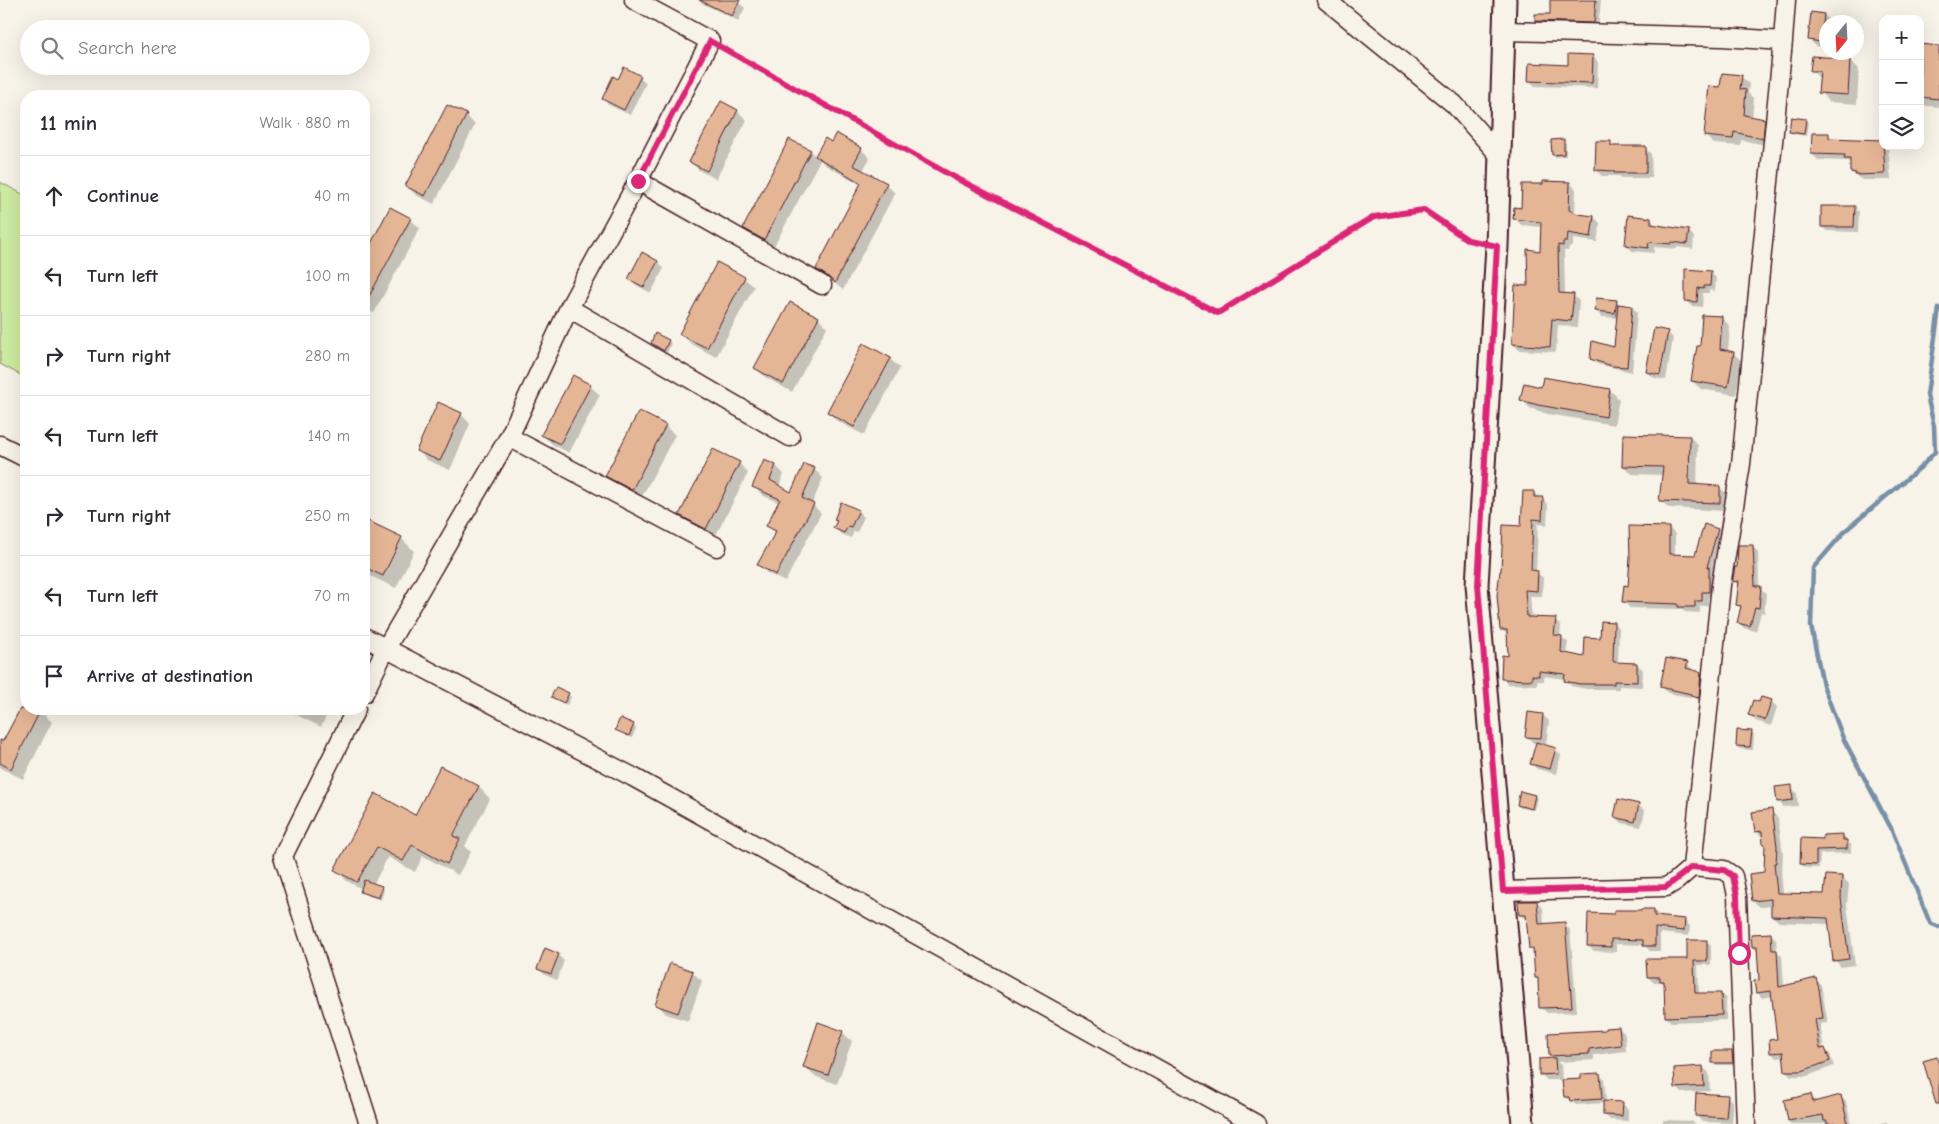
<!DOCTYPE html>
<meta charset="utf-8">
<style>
:root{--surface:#fff;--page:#f2f2f3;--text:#2b2b33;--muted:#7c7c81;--line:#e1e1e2}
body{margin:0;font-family:"Comic Neue",sans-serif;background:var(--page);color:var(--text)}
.controls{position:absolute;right:15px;top:15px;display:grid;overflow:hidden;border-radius:10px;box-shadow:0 5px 20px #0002}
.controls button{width:45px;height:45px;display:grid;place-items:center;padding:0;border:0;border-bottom:1px solid var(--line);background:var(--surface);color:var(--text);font:25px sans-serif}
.compass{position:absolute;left:1819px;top:15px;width:45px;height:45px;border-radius:50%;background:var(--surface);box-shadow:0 5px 20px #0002;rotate:198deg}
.stop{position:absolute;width:15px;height:15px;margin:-11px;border:4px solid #db2777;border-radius:50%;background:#fff}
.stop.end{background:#db2777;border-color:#fff;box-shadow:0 1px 5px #0008}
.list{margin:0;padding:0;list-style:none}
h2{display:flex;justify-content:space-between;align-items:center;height:65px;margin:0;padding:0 20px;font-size:21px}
h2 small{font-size:16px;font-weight:400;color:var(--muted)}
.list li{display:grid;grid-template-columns:32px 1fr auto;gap:15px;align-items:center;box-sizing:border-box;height:80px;padding:0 20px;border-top:1px solid var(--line)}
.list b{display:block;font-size:19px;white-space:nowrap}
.list em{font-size:16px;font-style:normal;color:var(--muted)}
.icon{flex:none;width:28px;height:28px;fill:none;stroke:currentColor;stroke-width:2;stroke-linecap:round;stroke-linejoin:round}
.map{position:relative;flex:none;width:1939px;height:1124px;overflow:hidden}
.search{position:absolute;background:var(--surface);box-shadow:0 5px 20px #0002;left:20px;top:20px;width:350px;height:55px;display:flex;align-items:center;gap:12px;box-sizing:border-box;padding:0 18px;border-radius:28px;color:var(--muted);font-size:19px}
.panel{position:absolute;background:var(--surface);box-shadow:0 5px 20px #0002;left:20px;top:90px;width:350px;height:625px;border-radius:20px}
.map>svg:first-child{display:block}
.green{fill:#cdeba2;stroke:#8c8566}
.shadow{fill:#0003}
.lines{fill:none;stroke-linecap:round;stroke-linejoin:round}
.stream{stroke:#788fa7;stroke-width:4.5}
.building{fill:#e5b696;stroke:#4a1f2b}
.minor-casing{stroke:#4a1f2b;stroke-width:21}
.major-casing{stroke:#4a1f2b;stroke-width:25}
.path{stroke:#4a1f2b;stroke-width:2.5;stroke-dasharray:1 4;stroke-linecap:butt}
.minor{stroke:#f7f3e8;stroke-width:18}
.major{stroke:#f7f3e8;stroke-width:21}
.route{stroke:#db2777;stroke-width:6}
</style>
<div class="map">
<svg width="1939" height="1124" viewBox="0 0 1939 1124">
<rect width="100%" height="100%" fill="#f7f3e8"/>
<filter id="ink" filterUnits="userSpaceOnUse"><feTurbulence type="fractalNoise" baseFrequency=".02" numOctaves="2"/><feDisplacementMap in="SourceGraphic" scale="10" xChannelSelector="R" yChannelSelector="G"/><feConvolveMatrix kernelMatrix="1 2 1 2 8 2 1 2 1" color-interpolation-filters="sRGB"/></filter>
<g filter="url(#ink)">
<!-- green -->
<path class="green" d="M0,182l26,14v182l-26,-14z"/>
<!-- shadow -->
<path class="shadow" d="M699,0h36l10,8 -7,13 -36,-18z
M1551,0h50l-3,27 -57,-2 -5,-4 16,-5z
M1824,15l6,6 -4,1v25l-10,-1 -6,-6z
M1920,45l19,2v60l-19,-2z
M1593,56l5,6 -1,26 -62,-2 -5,-5z
M1850,60l9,9 -2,35 -28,-2 -9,-10v-13l-8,-9z
M1741,76l8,8 -1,9 6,6 -2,19 12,2 8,9 -2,17 -29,-6v6l-27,-2 -9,-8 16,-47z
M640,77l6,6 -16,32 -21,-10 -6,-6 16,-19z
M737,111l10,9 -31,59 -16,-8 -9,-9z
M466,115l9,10 -41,79 -18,-9 -9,-9z
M1806,120l2,3 -2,13 -13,-2 -2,-2z
M836,135l25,14 9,9 -8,14 24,12 9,9 -52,97 -26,-21 44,-84 -36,-20 -5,-5 -47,88 -20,-11 -9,-9 66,-77 6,6 10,-17 6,3z
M1828,135l5,4 55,7 3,34h-29l-11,-8v-8l-3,-3 -30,-1 -6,-6z
M1563,141l3,2v13l-11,1 -2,-3z
M1610,143l5,4 30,1 6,6 1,24h-31l-2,-2h-17l-6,-6z
M1570,183l6,6 -1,25 19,3 6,6 -3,19 -24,-3v8h-4l-1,4h-4l1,43 8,1 6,6 -2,26 -19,-2 -2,27 -37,-2 -6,-6 28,-91 1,-26 -21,-2 -6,-7 7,-9z
M391,208l19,11 10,9 -46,85 -10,-5v-49z
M1855,208l4,4 -1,20 -31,-1 -5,-4z
M1651,219l5,7 33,5 5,6 -1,12 -16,-2v2l-23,-2v6l-22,-2 -5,-6z
M658,262l6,6 -13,25 -15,-8 -6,-6z
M1710,272l6,6 -1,13 -6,-1v3h-6l-1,14 -10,-1 -5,-5z
M744,278l10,9 -38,70 -26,-14 -9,-10z
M1616,301l5,5 11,1 5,5 -5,60 -35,-8 -6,-5 24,-11 3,-30 -16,-1 -6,-6z
M1721,317l9,9 -2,26 5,1 9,8 -6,34 -35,-6 -9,-8 10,-33z
M818,318l9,9 -35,65 -27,-15 -9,-9z
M1667,332l6,6 -7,42 -12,-2 -6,-6z
M668,341l3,2 -4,10 -15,-10z
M890,359l10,9 -36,67 -27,-14 -9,-9z
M590,386l10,9 -31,58 -17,-9 -9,-9z
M1542,388l68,2 9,9 -5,26 -66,-11 -18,-6 -9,-9z
M461,414l9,10 -20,46 -23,-10 -9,-10z
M665,426l10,9 -34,63 -25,-13 -9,-9z
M1690,437l8,8 -1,41 22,1 9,8 -1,16 -58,-3 -9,-8 3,-25 -31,-1 -9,-8z
M765,461l11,5 8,8 -5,13 13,7 12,-29 10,4 9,9 -11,26 9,9 -36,69 -18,-9 -8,-8 17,-32 -8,-8 12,-22 -18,-8 -8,-9z
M739,463l9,10 -33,64 -25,-13 -9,-9z
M1533,492l15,12 -1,21 -9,-1 -2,48 7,6 -1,18h-12l2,22 23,2 6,5 -1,12 8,5 -2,12 19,5 28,-36 6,5 -1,36h19l6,6 -1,17 -23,-1v3h-32l-16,-3 -6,-7 -21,-3v5h-7v4l-29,-1 -6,-6 7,-21 -1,-22 -7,-6 21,-102z
M858,511l6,6 -7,15 -3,-1 -3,7 -10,-4 -6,-6 3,-6 -3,-3z
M364,521l37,17 13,13 -18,37 -32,-15z
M1705,526l13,4 6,6 -11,36 2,2v23h-7v9h-8v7l-15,-1 -3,-3 -52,-1 -6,-6 5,-15 40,-59 6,6v21l21,1z
M1752,546l6,6 1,35 7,6 -2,20 -3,-1 -5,19 -12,-3 -6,-6 4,-13 -4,-4 2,-19 -6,-5 4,-13z
M1687,663l6,8 8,2 6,6 -3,24 -9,-5 -27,-5 -6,-6z
M568,694l3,3 -4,8 -15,-8z
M1771,701l6,6 -6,19 -15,-5 -6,-6 10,-12z
M24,703l2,1v5l14,2 12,11 -29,57 -23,-11v-27l4,2z
M285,709h45l-9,18z
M1543,715l6,6 -3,23 -5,-1 -1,2 15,4 6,6 -5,19 -19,-5 -6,-6 6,-20h-4l-6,-7z
M633,725l3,3 -4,10 -16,-8z
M1751,732l3,2 -1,16 -13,-1 -3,-3z
M441,767l38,20 11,12 -25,47 6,6 -13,23 -35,-19 -8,16 -27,-15 -15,28 11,5 -3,10 -17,-6 -2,-2v-3l-15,-8 -12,-12 80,-53z
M1791,787l6,6 1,13 -14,1 -6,-6z
M1534,796l3,2 -3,12 -13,-2 -3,-3z
M1638,805l7,6 -4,16 -19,-4 -6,-6z
M1771,811l7,7 5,36 -1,16 -1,-1 2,25 43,1 16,-18 7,7 -2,21 8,60 -14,2 -6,-7 -5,-36 -51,-2 -7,-6v-10l-12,1 -7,-6 13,-27v-29l-3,-7 -7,-7z
M1842,835l9,10v8l-31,1 -1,14h-13l-5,-4 24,-24z
M1537,902l6,6 1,17 20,-1 6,6 7,82 -30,1 -6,-6 -1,-26 -4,-3 -2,-25 -4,-5 -3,-27 -6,-6z
M1653,910l6,5v3l26,3 5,5 -1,10 -29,-3v18h-10l-6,-6 -28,-1v8l-22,-1 -6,-5 28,-31z
M1771,934l5,5 1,12 5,5 2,31 32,-8 5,6 7,38 -8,1 4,25 6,5 4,12 -27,10h-16l-5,-5 -1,-14 -9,1 -5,-6 8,-11 -6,-45 -11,2 -5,-6 3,-11 -2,-29 -5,-5z
M1706,941l5,5v19h-13l1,29h22l5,5v21l-55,2 -5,-5v-31l-4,-4h-9l-5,-5 40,-16z
M558,955l6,6 -7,19 -12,-5 -6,-6z
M692,972l10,9 -14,40 -22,-7 -9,-10z
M1619,1028l6,6 1,17 -32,4v5l-37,2 4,3 1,15h-15l-6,-6 13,-15 -4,-3 56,-25z
M842,1032l10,9 -15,43 -23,-8 -9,-9z
M1732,1052l3,3v10h-19l-3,-3z
M1703,1067l6,6 1,18 -28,2 -6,-6z
M1599,1074l5,5 2,23 16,1 6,6v12l-18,-1 -6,-6 1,-11 -29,2 -11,-8 18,-17z
M1727,1096l6,6 -1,21 -30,-1 -6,-7z
M1811,1096l5,5 25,-4 5,5 5,20 -10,2h-51l-4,-23z
M1663,1120l29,1 4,3h-33z
M1886,1122l2,2h-10z"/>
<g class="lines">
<!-- stream -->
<path class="stream" d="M1939,308l-12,87 7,31 1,26 -14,15 -75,63 -33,38 -2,58 12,59 20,53 48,90 39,95 9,4"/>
</g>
<!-- building -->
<path class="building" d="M699,0h41l-8,16z
M1550,0h46l-2,23 -59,-2v-7h15z
M1811,12l13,2 -3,28 -13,-2z
M1920,44l19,2v53l-19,-2z
M1568,54l25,1 -1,28 -64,-2 1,-18 39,2z
M1812,56l38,3 -2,36 -30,-2 2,-22h-10z
M624,67l17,9 -17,34 -22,-11 11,-23 5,3z
M1722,73l20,2 -2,14 6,1 -2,25 21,4 -2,20 -29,-7 -1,7 -29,-3 5,-50 11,1z
M721,101l17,9 -31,61 -18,-9z
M447,105l20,9 -42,82 -20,-10z
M1791,117l15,2 -2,15 -15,-2z
M836,133l26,15 -9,17 34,18 -52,100 -8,-7 -11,-7 45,-86 -46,-27 10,-18 6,4z
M1812,133h17v5l54,2 2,34 -30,1 1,-2 -6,-1v-13h-6l1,-4 -34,-1z
M789,139l22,11 -47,90 -21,-12z
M1564,139v15l-12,1 -1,-15z
M1596,141h15v5h35v27h-32v-2l-19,-1z
M1543,181l27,1 -1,28 9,4 16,2 -3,21 -23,-4 -1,9h-4v4l-5,-1 1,48 15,1 -3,27 -19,-2 -2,28 -38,-3 3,-59 13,1 -1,-37 13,2 1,-29 -28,-3 1,-12 7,1 1,-24h21z
M1821,206h34l-1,21h-33z
M390,207l21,11 -47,88v-49z
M1628,215l23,3v6l38,6 -2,14 -15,-2 -1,2 -22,-2 -1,6 -23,-3z
M642,252l16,9 -14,26 -16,-8z
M717,262l28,15 -38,71 -28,-14z
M1685,269l26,2 -1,15h-6v3l-6,-1 -1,14 -12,-1z
M1596,298l21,2 -2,13 -20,-2z
M790,302l29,15 -36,67 -29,-16z
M1618,304l14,2 -5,61 -15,-1 -22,-7 2,-18 22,6z
M1702,315l20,1 -2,33 14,3 -6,35 -37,-6 6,-35h3z
M1654,328l14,3 -8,44 -14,-3z
M655,333l14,7 -5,11 -13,-8z
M863,343l28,15 -37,69 -27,-15z
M573,375l18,10 -31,59 -19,-9z
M1543,377l67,12 -4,28 -68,-12 -18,-5 4,-17 17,4z
M438,402l24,11 -22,48 -24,-10z
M639,411l27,14 -34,65 -27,-14z
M1623,434l67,2 -1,48 31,2v17l-61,-2 4,-34 -41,-1z
M713,449l27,13 -34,67 -27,-14z
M764,460l12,5 -6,15 21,12 13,-28 11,4 -13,30 12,6 -38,71 -19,-10 19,-34 -10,-5 14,-27 -28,-12z
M1523,491h11v6h9l-1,23 -9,-1 -2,51 7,1 -1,20 -12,-1 2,27 29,1 -2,17 8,1 -1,16 23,5 1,-20 15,1 1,-17 13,1 -1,39 1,1 23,1v19l-23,-1v3h-34l-16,-3 1,-7 -26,-3v5l-7,-1v5l-31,-1 1,-24 6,1 -1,-26h-7l-3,-35 3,-24h1l2,-46 18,1z
M841,502l18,8 -8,17 -3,-1 -4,7 -11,-5 4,-7 -3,-1z
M364,519l38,18 -19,39 -19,-9z
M1704,524l14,5 -11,38h2v25h-7v9h-7v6h-17v-3l-56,-2 2,-17 4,1 2,-28 -1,-32 40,1v27l26,1z
M1738,545h15l2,41h6l-2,22 -4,-1 -5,19 -13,-3 4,-17 -5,-1 3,-24 -6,1v-4l2,-11h2z
M1666,658l22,4 -2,6 15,4 -2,26 -8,-2v-2l-31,-7z
M556,687l13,6 -5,10 -13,-6z
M1761,697l11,3 -7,20 -17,-5 5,-15 6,2z
M20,709h21l-30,60 -11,-6v-23l3,1z
M1528,712l15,2 -2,24 -16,-1z
M620,718l14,6 -5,12 -14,-6z
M1737,730l15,1 -2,16 -14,-1z
M1536,742l20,6 -6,21 -20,-5z
M440,766l39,20 -26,50 7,3 -13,25 -35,-19 -9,16 -26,-14 -20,35 -23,-12 41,-77 40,22z
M1792,785l1,15 -16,2 -2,-15z
M1520,791l15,4 -3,14 -15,-4z
M1618,799l21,5 -4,18 -21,-5z
M1772,809l5,37 -1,17h-2l3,30 47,1 2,-19 16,1 -1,22 8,61 -16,2 -5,-43 -57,-2v-17l-19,2 -3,-27 15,-2 1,-28h-2l-1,-13 -7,1 -3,-20z
M1843,834v6h4v9l-31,1v15l-16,-1 1,-26 22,1v-4z
M364,880l18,6 -3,12 -19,-6z
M1518,901h19l2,23 26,-2 7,85 -33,1 -1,-30h-3l-2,-29h-4l-3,-34h-7z
M1641,909h13v7l31,3 -1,12 -29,-3v18h-12v-6l-32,-1v8l-24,-1 1,-33 26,1v-4h27z
M1771,933l1,17h5l2,37 37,-9 3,11 4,29 -8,1 5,30 5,-1 5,13 -28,10h-17l-2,-19 -13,1 -1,-13 8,-1 -6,-48 -15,2 -2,-12 5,-1 -2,-33h-5l-1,-13z
M1687,940h20v21h-13l1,32h26l1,22 -57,2 -1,-36h-4v-4h-13l-1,-18h41z
M545,948l14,6 -8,20 -14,-5z
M670,963l23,8 -15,42 -23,-8z
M818,1022l25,9 -15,44 -25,-8z
M1619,1027l2,18 -32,4v5l-40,2 -1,-23 57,-3v-2z
M1712,1051h20l1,12h-21z
M1937,1057l2,8v39h-3l-13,-43z
M1555,1058l1,16 -17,1v-16z
M1703,1066l1,20 -29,2 -1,-20z
M1600,1073l2,26 -32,2 -1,-4h-5l-2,-17 19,-1v-5z
M1696,1093l32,2 -2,23 -31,-2z
M1811,1094l2,8 28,-7 7,29h-21v-3h-3l-1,-6 -35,6 -4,-21z
M1603,1101l20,1 -1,14 -19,-1z"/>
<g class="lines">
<defs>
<path id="minor" d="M1326,0l128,104 46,52
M1505,31l217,6 61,4
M638,181l184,104
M569,308l221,129
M509,437l208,110
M0,445l26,13
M364,637l269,140 623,347
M364,693l22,-45 123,-211 60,-129 69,-127 72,-140 -76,-41
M356,709l-73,147 86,268
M1692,867l32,3 9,6 4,20 9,228
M1503,891l163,-4 10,-6 16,-14 29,-282 20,-121 42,-423 3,-41"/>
<path id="major" d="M1505,0l-8,246 -20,339 46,539"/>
</defs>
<!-- minor casing -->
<use href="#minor" class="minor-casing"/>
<!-- major casing -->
<use href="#major" class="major-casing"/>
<!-- path -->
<path class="path" d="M725,49l227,127 266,137 156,-96 50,-7 44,30 10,2"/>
<!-- minor -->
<use href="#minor" class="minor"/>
<!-- major -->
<use href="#major" class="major"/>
</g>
</g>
<g class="lines" filter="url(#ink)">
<!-- route -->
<path class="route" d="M638,181l72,-140 242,135 266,137 156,-96 50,-7 44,30 29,6 -19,339 25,306 163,-4 26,-20 32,3 9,6 4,20 2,57"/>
</g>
</svg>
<div class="controls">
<button>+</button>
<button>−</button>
<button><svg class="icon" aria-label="layers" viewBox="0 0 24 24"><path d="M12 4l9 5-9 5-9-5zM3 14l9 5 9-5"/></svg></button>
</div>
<svg class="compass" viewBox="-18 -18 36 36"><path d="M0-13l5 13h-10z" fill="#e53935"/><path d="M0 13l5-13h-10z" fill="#7c7c81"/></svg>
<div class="stop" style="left:1739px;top:953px"></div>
<div class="stop end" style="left:638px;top:181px"></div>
<div class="search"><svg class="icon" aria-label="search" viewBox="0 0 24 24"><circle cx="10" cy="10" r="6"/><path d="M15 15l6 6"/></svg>Search here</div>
<section class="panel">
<h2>11 min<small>Walk · 880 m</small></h2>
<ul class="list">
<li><svg class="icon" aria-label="ahead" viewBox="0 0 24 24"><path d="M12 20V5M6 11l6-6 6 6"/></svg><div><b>Continue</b></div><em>40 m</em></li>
<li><svg class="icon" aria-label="left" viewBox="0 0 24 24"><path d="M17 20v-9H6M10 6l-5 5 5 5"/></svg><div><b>Turn left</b></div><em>100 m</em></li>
<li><svg class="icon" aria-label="right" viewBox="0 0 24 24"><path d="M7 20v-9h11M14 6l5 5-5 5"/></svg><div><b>Turn right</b></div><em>280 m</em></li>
<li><svg class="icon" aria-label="left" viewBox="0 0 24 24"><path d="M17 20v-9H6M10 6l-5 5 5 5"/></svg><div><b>Turn left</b></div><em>140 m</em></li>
<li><svg class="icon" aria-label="right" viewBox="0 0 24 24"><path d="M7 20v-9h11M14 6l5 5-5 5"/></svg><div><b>Turn right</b></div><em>250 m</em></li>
<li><svg class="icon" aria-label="left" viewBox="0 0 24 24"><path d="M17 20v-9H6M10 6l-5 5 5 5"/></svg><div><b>Turn left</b></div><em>70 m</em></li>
<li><svg class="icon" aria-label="arrive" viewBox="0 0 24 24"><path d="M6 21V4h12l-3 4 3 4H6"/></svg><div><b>Arrive at destination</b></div></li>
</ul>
</section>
</div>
